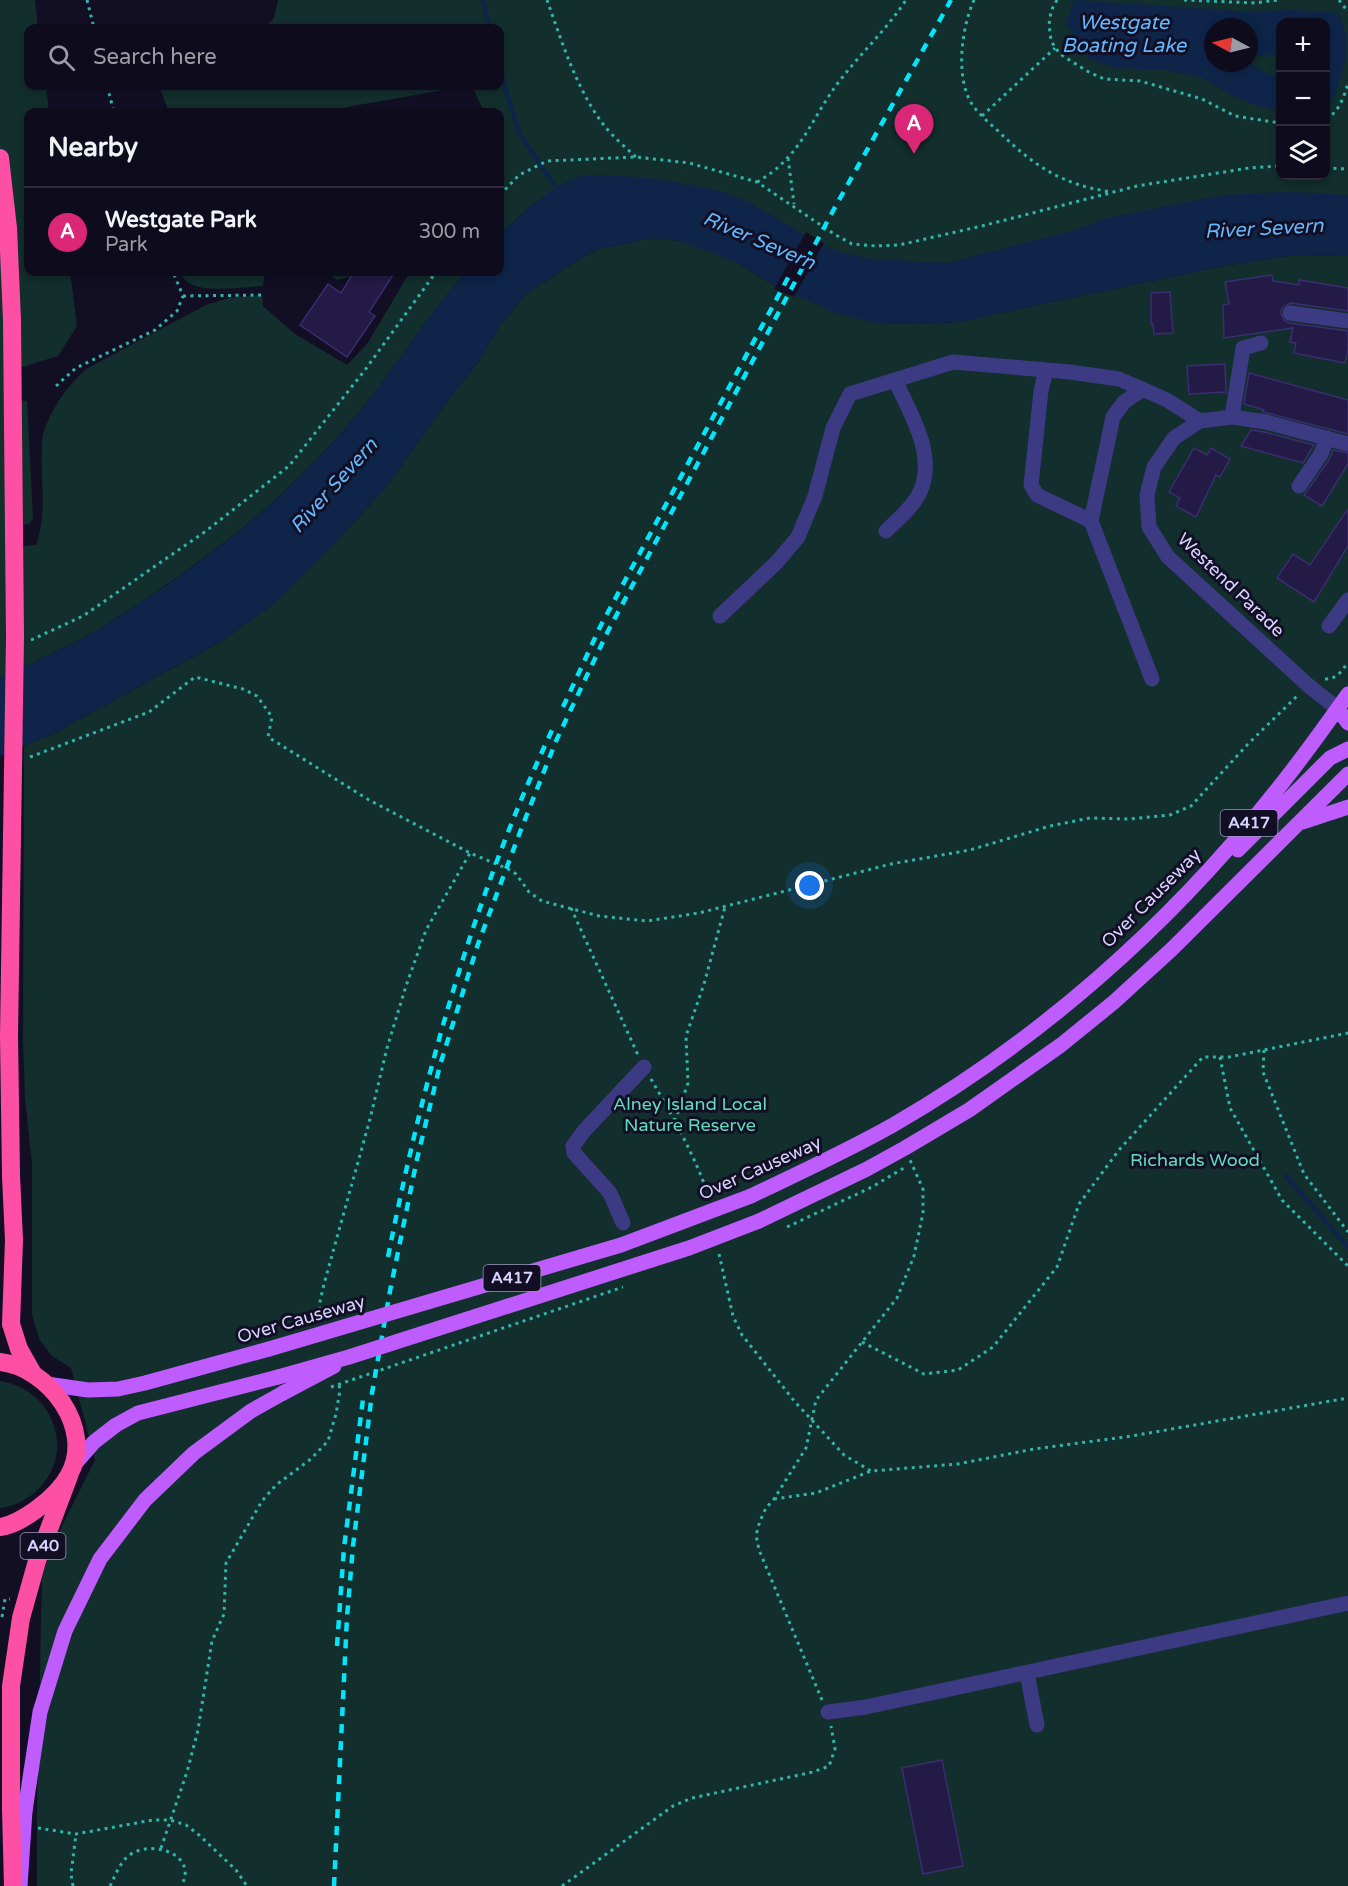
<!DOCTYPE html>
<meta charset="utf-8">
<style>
:root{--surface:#0e0b1c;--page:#1c1929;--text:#f1f3f6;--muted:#9b9ba3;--line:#2e2b3b;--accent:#db2777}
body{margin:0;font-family:"Varela Round",sans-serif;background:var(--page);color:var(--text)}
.controls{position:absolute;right:18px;top:18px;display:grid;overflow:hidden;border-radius:12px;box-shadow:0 3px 9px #0003}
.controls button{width:54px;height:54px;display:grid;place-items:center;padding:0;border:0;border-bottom:2px solid var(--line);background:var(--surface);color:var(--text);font:30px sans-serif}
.compass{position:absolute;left:1204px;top:18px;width:54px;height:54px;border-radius:50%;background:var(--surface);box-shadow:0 3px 9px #0003;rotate:277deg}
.you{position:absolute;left:810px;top:886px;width:21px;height:21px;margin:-15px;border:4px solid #fff;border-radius:50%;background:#1a73e8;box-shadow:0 0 0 9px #1a73e833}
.badge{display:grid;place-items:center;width:39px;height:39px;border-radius:50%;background:var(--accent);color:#fff;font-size:20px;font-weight:700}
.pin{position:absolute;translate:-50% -50px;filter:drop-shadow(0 2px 3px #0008)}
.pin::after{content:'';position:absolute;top:32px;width:21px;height:18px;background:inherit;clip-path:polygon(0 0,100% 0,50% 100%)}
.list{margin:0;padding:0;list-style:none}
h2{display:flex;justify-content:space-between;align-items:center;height:78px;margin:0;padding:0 24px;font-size:26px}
h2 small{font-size:20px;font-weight:400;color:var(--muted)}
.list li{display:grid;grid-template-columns:39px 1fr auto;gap:18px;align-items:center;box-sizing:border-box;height:90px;padding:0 24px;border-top:2px solid var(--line)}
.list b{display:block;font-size:22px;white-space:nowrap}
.list p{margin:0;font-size:20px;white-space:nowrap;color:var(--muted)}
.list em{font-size:20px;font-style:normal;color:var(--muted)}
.icon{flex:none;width:33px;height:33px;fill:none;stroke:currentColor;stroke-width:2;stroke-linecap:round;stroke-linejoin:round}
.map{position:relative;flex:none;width:1348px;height:1886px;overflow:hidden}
.search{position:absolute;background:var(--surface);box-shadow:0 3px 9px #0003;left:24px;top:24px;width:480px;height:66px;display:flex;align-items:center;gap:15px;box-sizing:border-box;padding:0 21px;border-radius:12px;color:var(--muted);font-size:22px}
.panel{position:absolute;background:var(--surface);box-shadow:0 3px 9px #0003;left:24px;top:108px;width:480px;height:168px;border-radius:12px}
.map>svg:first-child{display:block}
.green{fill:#122e2d;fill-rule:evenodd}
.water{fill:#0e2549}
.pier{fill:#120f25}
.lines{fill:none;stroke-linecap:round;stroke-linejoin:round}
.stream{stroke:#0e2549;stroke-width:4.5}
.building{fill:#231b45;stroke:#3a2d71;stroke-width:1.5}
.path{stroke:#30b5ab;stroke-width:3;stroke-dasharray:3 4.5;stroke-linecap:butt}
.minor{stroke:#3c3a83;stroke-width:15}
.major{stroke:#be5cfd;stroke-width:15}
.highway{stroke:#fd50a5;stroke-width:18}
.rail{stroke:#03e5fa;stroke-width:4.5;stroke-dasharray:9 8;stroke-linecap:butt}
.major-bridge{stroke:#be5cfd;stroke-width:15}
.highway-bridge{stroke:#fd50a5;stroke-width:18}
.labels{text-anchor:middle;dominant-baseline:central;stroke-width:6;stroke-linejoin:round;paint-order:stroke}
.shield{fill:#120f25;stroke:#9c98bd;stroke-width:1.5}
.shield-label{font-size:16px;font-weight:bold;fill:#d7d3fe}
.street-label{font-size:18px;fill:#d7d3fe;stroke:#120f25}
.park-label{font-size:18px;fill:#5fdebd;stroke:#120f25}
.water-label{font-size:20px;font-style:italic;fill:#62b8fd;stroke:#120f25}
</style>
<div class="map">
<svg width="1348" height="1886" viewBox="0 0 1348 1886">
<rect width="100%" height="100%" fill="#120f25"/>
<!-- green -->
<path class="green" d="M0,0h35l3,28h-10v58h18l3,26h-21v160h42l7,54 -19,30 -42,13 -1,31 12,1 6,117 -4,6 -15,1v22l22,-2c13,-35 2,-75 7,-111 8,-26 24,-47 43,-65l120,-64 23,-7 33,-3 1,11 32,28 52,31 20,-21 43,-72h56c-44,50 -78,108 -122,158 -70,81 -159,146 -250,202 -30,17 -63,31 -94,46z
M278,0h1070v225l-422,67 -369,-104 -27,19 -30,27v-122h-16l-12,-26h28v-58h-236l10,-10zM1280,22h46v154h-46zM1213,27h36v36h-36z
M159,86h307l-147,26h-150z
M652,238l29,3 30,10 27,12 34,21 107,39 37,1 43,-2 244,-52 57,-10 36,-5 52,1v1630h-1311v-74l5,-237 18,-45 35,-70 -24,-92 -19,-12 -13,-17 -7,-25v-149l-7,-67 -2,-55 1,-297 31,-13 167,-92 55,-40 58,-58 51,-56 66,-92 27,-34 19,-33 28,-34 44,-29 28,-16z
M180,272h87l-3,5 -1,9c-17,1 -60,7 -74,-3 -4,-2 -7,-8 -9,-11z
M325,272h29l-2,4 -15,4z
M0,1381c55,8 78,75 34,112 -10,8 -22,14 -34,15z"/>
<!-- water -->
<path class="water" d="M1074,0l179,12 38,-2 48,3c2,7 5,15 7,22 2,24 -8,58 -20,77v-90h-46v33h-28l-3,5v-33h-36v36h36v-3c6,9 21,17 31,15v36l-19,-4 -28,-11 -30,-18 -39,-8 -46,-2 -29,-9 -23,-35z
M617,176l43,3 61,12 31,13 70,41 22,8 27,6 76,4 124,-32 37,-13 113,-23 69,-3 58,3v61l-52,-1 -36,5 -57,10 -244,52 -43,2 -37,-1 -41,-9 -66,-30 -34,-21 -57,-22 -29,-3 -54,11 -28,16 -44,29 -28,34 -19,33 -27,34 -66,92 -51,56 -58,58 -55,40 -15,8 -152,84 -55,23v-78c31,-15 64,-29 94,-46 91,-55 180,-121 250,-202 44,-50 78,-108 122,-158h34v-38c19,-17 54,-51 79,-57 12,-3 26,-1 38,-1z"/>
<!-- pier -->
<path class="pier" d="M806,232l18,11 -30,54 -20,-8z"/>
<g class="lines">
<!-- stream -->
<path class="stream" d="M483,0l6,28
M500,70l19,63 41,60
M1286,1176l62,71"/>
</g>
<!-- building -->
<path class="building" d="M354,272h41l-26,40 6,4 -28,41 -47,-32 28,-41 13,9z
M1272,275l1,6 26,4v-5l49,8v23l-57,-8 -8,4 -3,5 4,8 5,3 59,8v19l-3,13 -51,-10 2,-10 -6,-1 3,-14 -69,10 -1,-33 6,-1 -4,-22z
M1170,292l3,41 -19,1 -1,-10h-2v-31z
M1225,364l1,28 -37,2 -2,-28z
M1249,373l99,27v34l-85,-22 1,-2 -20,-6z
M1251,430l13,2 50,13 -11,18 -62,-17z
M1194,448l13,7 4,-7 19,11 -10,18 -4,-2 -20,42 -20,-11 4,-8 -11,-6z
M1333,450l15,3v11l-26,42 -18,-11 25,-35z
M1348,509v37l-34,56 -37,-24 16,-24 17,11z
M942,1760l21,106 -40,8 -21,-106z"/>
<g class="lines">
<!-- path -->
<path class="path" d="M87,0l7,28
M547,0c15,42 29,88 56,124 9,12 22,23 33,33
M974,0c-12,27 -18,71 -5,99 6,12 18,22 28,31 36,35 64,55 115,62
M1057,0l-6,11 -2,14 2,15 4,8 8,8 24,15 17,8 36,2 62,18 33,17 45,7
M1184,0l71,3 23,-3
M1339,0l9,12
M107,86l7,26
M982,116l73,-68
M1326,119c13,-7 18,-22 22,-36
M788,158l6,46
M1326,168l22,1
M757,182c46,-26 54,-65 84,-103 21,-27 46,-50 65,-79
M500,195l19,-20 28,-14 89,-4 53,6 68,19 77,52 18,10 24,2 23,-1 83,-19 155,-40 112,-18 31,-2
M183,296l79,-1
M56,386l20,-18 79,-38 22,-19 6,-15 -10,-24
M31,640l52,-24 123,-85 83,-65 76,-96 71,-98
M1325,679c12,0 17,-8 23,-17
M30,757l119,-45 46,-35 48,12 14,7 15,21 -4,20 101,63 101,53 38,16 8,5 13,18 13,9 57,15 48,5 52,-8 192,-49 79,-14 80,-24 40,-8 39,1 41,-4 21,-9 57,-62 49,-48
M571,908l67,147
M1264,1050l-1,22 41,102 44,58
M1220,1057l10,51 52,92 66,66
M651,1079c22,38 44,77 58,118
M675,1121l13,-38 -2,-47 18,-52 21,-77
M787,1227l85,-40 35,-21
M719,1254l14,62 9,19 53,67 49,53 27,16
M322,1317l-3,-11 5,-22 46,-165 17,-71 19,-62 20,-56 44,-77
M862,1342l62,32 34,-4 35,-23 64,-80 22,-63 40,-54 84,-93h26l119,-24
M331,1387l292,-100
M774,1499l42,-6 55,-22 87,-7 76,-15 98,-13 216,-38
M2,1617l3,-18h5
M822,1700l-63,-150 -3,-15 4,-14 6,-13 8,-9 32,-51 10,-48 81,-102 17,-42 9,-43v-24l-13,-29
M38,1828l38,6 77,-14h17l16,5 13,10 37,35 11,16
M161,1848l26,-76 11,-42 14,-89 12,-27 2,-51 36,-62 14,-16 35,-26 17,-18 8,-27 4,-24 -1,-5
M73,1886l-2,-12 5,-40
M110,1886c5,-10 9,-21 17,-29 23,-20 73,-2 54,29
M562,1886l111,-80 19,-8 121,-26 16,-6 6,-17 -4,-23"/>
<!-- minor -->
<path class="minor" d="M1290,313l58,8
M1046,370l-5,21 -10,94 6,10 54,26
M1143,389l-19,13 -11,15 -22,104 61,158
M1232,417l11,-69 18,-5
M1299,486l22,-32 6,-16
M886,531c12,-12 27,-24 34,-39 17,-37 -10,-79 -25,-112
M720,616l57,-54 21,-25 17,-41 18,-68 17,-34 103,-32 117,10 49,7 48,21 33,21
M1329,626l19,-26
M1338,709l-29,-23 -141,-129 -19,-30 -2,-32 7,-28 20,-29 26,-17 32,-4 34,5 82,22
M623,1223l-13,-30 -36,-40 -1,-7 11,-15 60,-64
M1027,1673l10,52
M828,1712l38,-5 482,-104"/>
<!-- major -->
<path class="major" d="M1338,709l10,14
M1303,822l45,-15
M1238,850l92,-92 18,-9
M751,1196c48,-23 96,-45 142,-71 145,-84 275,-198 379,-329 27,-33 51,-67 76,-102
M759,1221l108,-52 38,-21 64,-38 92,-65 53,-43 58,-53 176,-175
M47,1384l41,6 30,-1 27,-6 124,-34
M73,1466l21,-24 22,-17 22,-12 140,-36
M25,1811l15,-99 25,-81 35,-72 45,-59 49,-47 57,-42 32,-18"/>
<!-- highway -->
<path class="highway" d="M0,158l8,70 4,92
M9,1036l2,140 3,64 -3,84 8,25 13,23
M0,1362c48,5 95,66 69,113 -7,13 -20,25 -32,34 -11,8 -23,16 -37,18
M11,1809v-123l10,-68 16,-57 32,-85"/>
<!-- rail -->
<path class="rail" d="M563,707l37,-80 190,-353
M388,1257c36,-183 86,-362 166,-531
M337,1646l7,-98 19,-149
M334,1886l13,-269 6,-71 19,-153 18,-102 27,-132 23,-94 38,-121 42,-112 36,-91 52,-110 226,-422 117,-209"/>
<!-- major-bridge -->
<path class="major-bridge" d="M269,1349l352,-104 130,-49
M278,1377l71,-20 340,-109 70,-27
M283,1393l51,-27
M20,1886l5,-75"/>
<!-- highway-bridge -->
<path class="highway-bridge" d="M9,1036l6,-399 -3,-317
M11,1809l2,77"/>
</g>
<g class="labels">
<!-- shield labels -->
<g class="shield">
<rect x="1220.5" y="810" width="57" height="26" rx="4.5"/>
<rect x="483.5" y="1265" width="57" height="26" rx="4.5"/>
<rect x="20.5" y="1533" width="45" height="26" rx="4.5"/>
</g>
<g class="shield-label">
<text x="1249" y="823">A417</text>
<text x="512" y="1278">A417</text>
<text x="43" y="1546">A40</text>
</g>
<!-- street labels -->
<g class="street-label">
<text transform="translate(1231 585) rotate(44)">Westend Parade</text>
<text transform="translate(1151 898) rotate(-45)">Over Causeway</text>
<text transform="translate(760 1168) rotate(-24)">Over Causeway</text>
<text transform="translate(301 1319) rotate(-16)">Over Causeway</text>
</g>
<!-- park labels -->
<g class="park-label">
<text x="690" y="1104">Alney Island Local<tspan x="690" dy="21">Nature Reserve</tspan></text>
<text x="1195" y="1160">Richards Wood</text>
</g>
<!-- water labels -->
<g class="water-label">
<text x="1124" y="23">Westgate<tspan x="1124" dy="23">Boating Lake</tspan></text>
<text transform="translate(1264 229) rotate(-3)">River Severn</text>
<text transform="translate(759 241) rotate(23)">River Severn</text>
<text transform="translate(334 486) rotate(-48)">River Severn</text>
</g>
</g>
</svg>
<div class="controls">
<button>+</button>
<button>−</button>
<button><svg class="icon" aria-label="layers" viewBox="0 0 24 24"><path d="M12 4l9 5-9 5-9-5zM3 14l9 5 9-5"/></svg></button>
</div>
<svg class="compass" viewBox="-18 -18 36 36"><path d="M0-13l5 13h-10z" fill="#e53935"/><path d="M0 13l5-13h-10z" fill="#9b9ba3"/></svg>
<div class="you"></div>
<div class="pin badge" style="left:914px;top:154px">A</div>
<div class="search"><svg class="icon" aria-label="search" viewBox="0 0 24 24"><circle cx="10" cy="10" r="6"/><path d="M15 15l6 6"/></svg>Search here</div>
<section class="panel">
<h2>Nearby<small></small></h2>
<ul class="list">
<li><span class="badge">A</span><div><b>Westgate Park</b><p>Park</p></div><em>300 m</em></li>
</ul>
</section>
</div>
